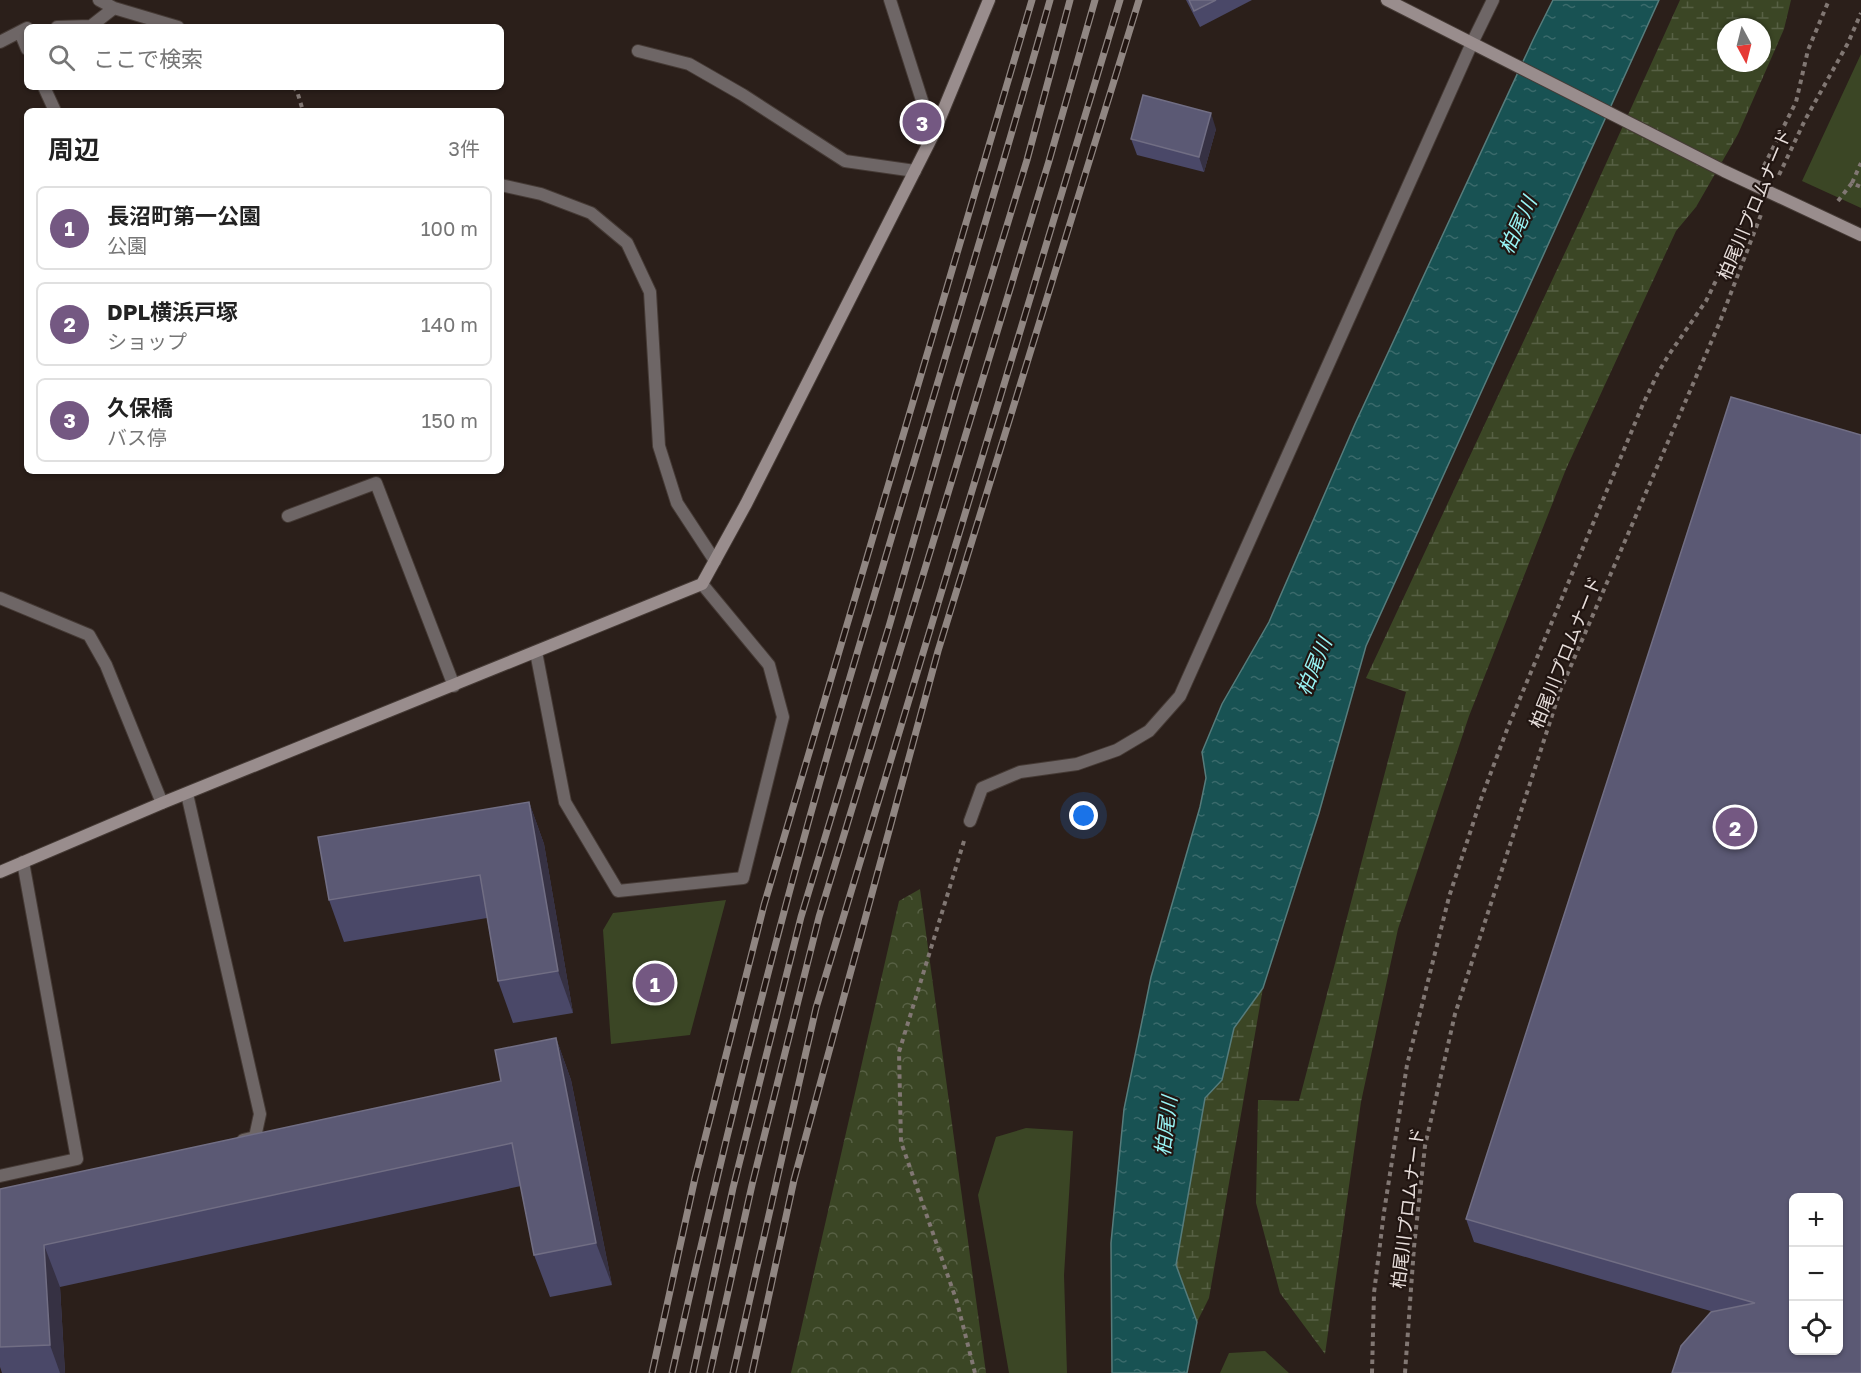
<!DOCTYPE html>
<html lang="ja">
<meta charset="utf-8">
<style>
:root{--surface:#fff;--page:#f6f6f6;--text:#222;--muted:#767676;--line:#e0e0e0;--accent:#745882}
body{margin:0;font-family:"Golos Text","Noto Sans JP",sans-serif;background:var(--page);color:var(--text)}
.controls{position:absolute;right:18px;bottom:18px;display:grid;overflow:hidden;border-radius:9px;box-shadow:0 2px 4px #0004}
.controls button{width:54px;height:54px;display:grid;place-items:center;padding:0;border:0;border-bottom:2px solid var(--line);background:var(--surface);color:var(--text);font:30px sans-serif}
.compass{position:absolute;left:1717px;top:18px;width:54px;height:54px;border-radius:50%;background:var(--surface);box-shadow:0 2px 4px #0004;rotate:173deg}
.you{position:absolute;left:1084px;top:816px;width:21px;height:21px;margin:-15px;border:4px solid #fff;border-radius:50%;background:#1a73e8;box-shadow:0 0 0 9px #1a73e833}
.badge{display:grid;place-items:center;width:39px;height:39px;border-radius:50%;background:var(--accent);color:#fff;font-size:20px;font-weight:700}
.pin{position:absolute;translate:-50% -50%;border:3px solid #fff;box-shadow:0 2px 6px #0006}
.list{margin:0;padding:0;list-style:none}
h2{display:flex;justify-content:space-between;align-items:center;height:78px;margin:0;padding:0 24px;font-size:26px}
h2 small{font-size:20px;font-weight:400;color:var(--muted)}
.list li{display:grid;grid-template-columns:39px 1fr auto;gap:18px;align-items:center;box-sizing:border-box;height:84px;margin:0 12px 12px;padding:0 12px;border:2px solid var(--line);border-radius:9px}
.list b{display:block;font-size:22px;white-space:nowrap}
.list p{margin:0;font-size:20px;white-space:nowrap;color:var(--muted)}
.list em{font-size:20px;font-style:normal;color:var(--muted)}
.icon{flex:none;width:33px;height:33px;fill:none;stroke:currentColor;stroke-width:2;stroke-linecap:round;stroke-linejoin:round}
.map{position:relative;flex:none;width:1861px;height:1373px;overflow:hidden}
.search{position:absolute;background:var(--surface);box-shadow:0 2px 4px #0004;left:24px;top:24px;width:480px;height:66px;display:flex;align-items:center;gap:15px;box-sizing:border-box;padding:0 21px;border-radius:9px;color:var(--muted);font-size:22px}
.panel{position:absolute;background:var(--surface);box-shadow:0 2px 4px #0004;left:24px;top:108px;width:480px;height:366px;border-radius:9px}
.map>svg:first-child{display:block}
.green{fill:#3b4625}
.forest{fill:url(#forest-crowns)}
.wetland{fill:url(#wetland-marsh);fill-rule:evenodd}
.water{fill:url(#water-ripples);stroke:#567c7c;stroke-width:1.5}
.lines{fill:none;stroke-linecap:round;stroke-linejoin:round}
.lane-casing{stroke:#453a35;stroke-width:14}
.street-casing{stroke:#453a35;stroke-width:14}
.secondary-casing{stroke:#453a35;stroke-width:14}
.path{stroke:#817773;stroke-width:4;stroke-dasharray:4.5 4.5;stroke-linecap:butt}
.lane{stroke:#6e6666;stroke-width:12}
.street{stroke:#6e6666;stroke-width:12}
.secondary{stroke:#998d8d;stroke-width:12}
.rail-casing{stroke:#908682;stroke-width:7}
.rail{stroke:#211511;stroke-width:4.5;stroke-dasharray:14;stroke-linecap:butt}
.wall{fill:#4a4868}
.shaded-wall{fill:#363143}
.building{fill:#5b5974;stroke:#716e84;stroke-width:1.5;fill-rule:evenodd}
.labels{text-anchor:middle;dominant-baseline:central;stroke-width:4.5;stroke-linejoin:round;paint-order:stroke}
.street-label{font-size:18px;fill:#e8dfdc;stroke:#211511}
.water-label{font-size:20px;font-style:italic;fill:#98f4f5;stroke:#211511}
</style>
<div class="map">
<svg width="1861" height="1373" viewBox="0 0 1861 1373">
<defs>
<pattern id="forest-crowns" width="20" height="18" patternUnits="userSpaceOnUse" patternTransform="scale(1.5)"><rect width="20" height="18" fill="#3b4625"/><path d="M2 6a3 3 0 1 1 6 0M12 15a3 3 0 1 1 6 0" fill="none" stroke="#576044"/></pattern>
<pattern id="wetland-marsh" width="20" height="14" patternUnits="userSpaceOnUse" patternTransform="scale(1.5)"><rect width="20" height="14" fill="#3b4625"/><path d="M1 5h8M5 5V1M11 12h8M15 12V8" fill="none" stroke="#576044"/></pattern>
<pattern id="water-ripples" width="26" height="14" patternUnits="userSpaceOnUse" patternTransform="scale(1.5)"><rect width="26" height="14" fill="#185253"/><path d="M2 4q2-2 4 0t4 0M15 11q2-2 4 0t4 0" fill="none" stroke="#3a6a6b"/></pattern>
</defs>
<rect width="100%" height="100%" fill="#2b1f1a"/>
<!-- green -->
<path class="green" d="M1861,54v154l-59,-27z
M726,900l-36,135 -79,9 -8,-114 10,-17z
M1026,1128l47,3 -9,144 3,98h-58l-31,-178 18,-58z
M1265,1351l24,22h-69l9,-20z"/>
<!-- forest -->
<path class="forest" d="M920,889l66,484h-195l108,-472z"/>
<!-- wetland -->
<path class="wetland" d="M1680,0h111l-7,29 -46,105 -42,73 -20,24 -110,238 -97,247 -71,213 -37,173 -36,252 -45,-61 -24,-90 2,-103 41,1 107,-409 -40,-14 218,-466zM1726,27h36v36h-36z
M1263,988l-54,310 -12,24 -21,-57 29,-167 17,-18 12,-52z"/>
<!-- water -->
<path class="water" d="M1553,0h106l-293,646 -47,167 -56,175 -29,40 -12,52 -17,18 -29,167 21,57 -10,51h-75l-1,-130 13,-134 27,-132 49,-170 6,-29 -4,-26 20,-48 47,-82 86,-198 178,-384z"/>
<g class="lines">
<defs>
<path id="lane" d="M1472,43l21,-43"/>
<path id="street" d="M99,0l15,8 64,19
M890,0l43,135
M57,27l34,-1 23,-18
M20,32l7,17
M0,42l27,-14
M638,51l51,13 54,31 102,66 70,10
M44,87l11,24
M501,185l40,9 50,19 36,30 23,49 9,154 18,57 38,58
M288,516l88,-33 78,203
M0,598l89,37 17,30 56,138
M536,652l29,150 53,89 125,-13 40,-161 -14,-52 -67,-81
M187,794l73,320 -5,23 -12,3
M970,821l12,-33 38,-16 57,-8 40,-14 32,-19 31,-35 292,-653
M0,1176l77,-17 -54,-297"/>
<path id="secondary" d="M1387,0l337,171 137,64
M0,872l162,-69 540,-219 44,-80 187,-369 56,-135"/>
</defs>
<!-- lane casing -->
<use href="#lane" class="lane-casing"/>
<!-- street casing -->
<use href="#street" class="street-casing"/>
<!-- secondary casing -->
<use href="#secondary" class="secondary-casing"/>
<!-- path -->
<path class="path" d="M293,87l4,4 6,20
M1764,166l32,-64 12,-52 21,-50
M1779,175l26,-55 43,-77 13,-30
M1852,183l9,-20
M1838,201l14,-18 9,4
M964,841l-65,211 2,90 56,160 18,71
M1372,1373l2,-80 10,-81 23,-147 42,-168 32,-98 27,-72 135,-323 15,-31 10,-17 38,-55 26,-53 15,-42
M1405,1373l9,-126 11,-101 30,-132 105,-323 159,-367 43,-112"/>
<!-- lane -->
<use href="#lane" class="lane"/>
<!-- street -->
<use href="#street" class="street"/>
<!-- secondary -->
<use href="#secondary" class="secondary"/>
<defs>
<path id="rail" d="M652,1373l43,-195 69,-273 268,-905
M672,1373c48,-214 100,-427 161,-638 72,-246 147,-489 217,-735
M693,1373l40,-185 68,-271 89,-294 66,-231 71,-232 43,-160
M710,1373l42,-188 67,-268 230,-756 46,-161
M733,1373l83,-365 304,-1008
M752,1373l42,-193 144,-529 201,-651"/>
</defs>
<!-- rail casing -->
<use href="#rail" class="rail-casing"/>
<!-- rail -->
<use href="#rail" class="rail"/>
</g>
<!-- wall -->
<path class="wall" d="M1186,0h66l-52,27z
M1216,129l-12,43 -67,-17 -6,-16z
M1731,397l130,976 -147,-61 -240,-70 -8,-23z
M529,802l15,42 29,169 -60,10 -15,-42 -11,-63 -143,24 -15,-42z
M556,1038l15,42 41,205 -62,12 -16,-42 -13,-69 -461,101 5,86h-63l-2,-6v-178l501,-108z"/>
<!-- shaded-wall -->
<path class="shaded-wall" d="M1211,113l5,16 -12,43 -5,-15z
M529,802l15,42 29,169 -15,-42z
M556,1038l15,42 41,205 -16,-42z
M44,1245l16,42 5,86h-5l-10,-28z"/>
<!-- building -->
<path class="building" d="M1189,0h27l-22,11z
M1143,95l68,18 -12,44 -68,-18z
M1731,397l130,38v938h-189l9,-27 30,-34 44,-9 -289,-84zM1794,1197h45v153h-45z
M529,802l29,169 -60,10 -18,-106 -151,25 -11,-63z
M556,1038l40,205 -62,12 -22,-112 -468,102 6,100 -50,2v-158l501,-108 -6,-31z"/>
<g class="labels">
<!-- street labels -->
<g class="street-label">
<text transform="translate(1754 204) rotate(-67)">柏尾川プロムナード</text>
<text transform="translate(1565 652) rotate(-68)">柏尾川プロムナード</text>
<text transform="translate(1407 1208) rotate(-83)">柏尾川プロムナード</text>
</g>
<!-- water labels -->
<g class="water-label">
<text transform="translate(1517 225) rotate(-65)">柏尾川</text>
<text transform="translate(1313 666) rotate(-67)">柏尾川</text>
<text transform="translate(1165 1126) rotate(-83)">柏尾川</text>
</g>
</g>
</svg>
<div class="controls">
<button>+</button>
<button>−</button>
<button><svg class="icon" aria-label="locate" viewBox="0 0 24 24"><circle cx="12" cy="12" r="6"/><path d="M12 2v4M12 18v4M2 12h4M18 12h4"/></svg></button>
</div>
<svg class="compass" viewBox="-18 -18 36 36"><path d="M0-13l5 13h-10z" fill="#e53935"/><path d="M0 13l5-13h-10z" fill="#767676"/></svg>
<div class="you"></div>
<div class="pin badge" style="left:655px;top:983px">1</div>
<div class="pin badge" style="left:1735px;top:827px">2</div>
<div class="pin badge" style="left:922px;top:122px">3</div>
<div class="search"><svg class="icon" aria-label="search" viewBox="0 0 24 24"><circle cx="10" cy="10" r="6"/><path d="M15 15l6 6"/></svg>ここで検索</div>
<section class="panel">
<h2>周辺<small>3件</small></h2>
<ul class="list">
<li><span class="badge">1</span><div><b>長沼町第一公園</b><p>公園</p></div><em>100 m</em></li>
<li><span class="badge">2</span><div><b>DPL横浜戸塚</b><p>ショップ</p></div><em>140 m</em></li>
<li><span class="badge">3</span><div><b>久保橋</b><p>バス停</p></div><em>150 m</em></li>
</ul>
</section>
</div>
